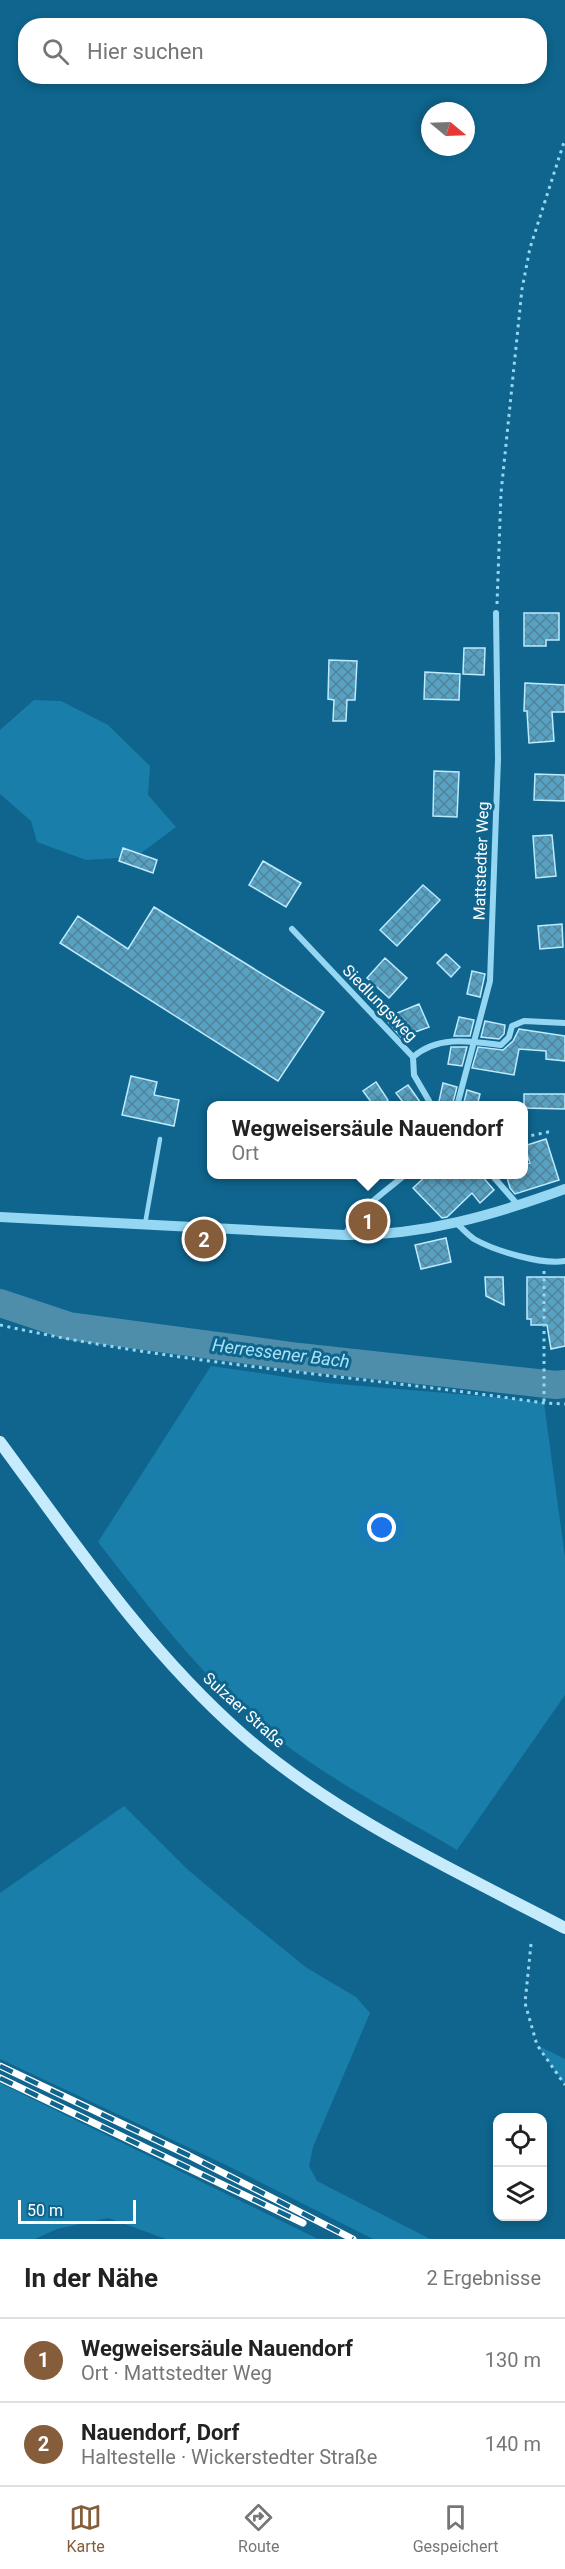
<!DOCTYPE html>
<html lang="de">
<meta charset="utf-8">
<style>
:root{--surface:#fff;--page:#f2f2f2;--text:#222;--muted:#767676;--line:#e0e0e0;--accent:#855d3a}
body{margin:0;font-family:Roboto,sans-serif;background:var(--page);color:var(--text)}
.controls{position:absolute;right:18px;bottom:18px;display:grid;overflow:hidden;border-radius:12px;box-shadow:0 3px 9px #0003}
.controls button{width:54px;height:54px;display:grid;place-items:center;padding:0;border:0;border-bottom:2px solid var(--line);background:var(--surface);color:var(--text);font:30px sans-serif}
.compass{position:absolute;left:421px;top:102px;width:54px;height:54px;border-radius:50%;background:var(--surface);box-shadow:0 3px 9px #0003;rotate:109deg}
.scale{position:absolute;left:18px;bottom:15px;width:118px;box-sizing:border-box;padding-left:6px;border:3px solid #fff;border-top:0;font-size:16px;line-height:21px;white-space:nowrap;color:#fff;-webkit-text-stroke:4px #0f658d;paint-order:stroke}
.you{position:absolute;left:382px;top:1528px;width:21px;height:21px;margin:-15px;border:4px solid #fff;border-radius:50%;background:#1a73e8;box-shadow:0 0 0 9px #1a73e833}
.badge{display:grid;place-items:center;width:39px;height:39px;border-radius:50%;background:var(--accent);color:#fff;font-size:20px;font-weight:700}
.pin{position:absolute;translate:-50% -50%;border:3px solid #fff;box-shadow:0 2px 6px #0006}
.popup{position:absolute;left:207px;top:1101px;width:321px;height:78px;box-sizing:border-box;display:grid;place-content:center;border-radius:12px;background:var(--surface);filter:drop-shadow(0 2px 4px #0005);font-size:20px;white-space:nowrap;color:var(--muted)}
.popup b{font-size:22px;color:var(--text)}
.popup::after{content:'';position:absolute;left:50%;top:100%;margin-left:-12px;border:12px solid transparent;border-top-color:var(--surface)}
.list{margin:0;padding:0;list-style:none}
h2{display:flex;justify-content:space-between;align-items:center;height:78px;margin:0;padding:0 24px;font-size:26px}
h2 small{font-size:20px;font-weight:400;color:var(--muted)}
.list li{display:grid;grid-template-columns:39px 1fr auto;gap:18px;align-items:center;box-sizing:border-box;height:84px;padding:0 24px;border-top:2px solid var(--line)}
.list b{display:block;font-size:22px;white-space:nowrap}
.list p{margin:0;font-size:20px;white-space:nowrap;color:var(--muted)}
.list em{font-size:20px;font-style:normal;color:var(--muted)}
.icon{flex:none;width:33px;height:33px;fill:none;stroke:currentColor;stroke-width:2;stroke-linecap:round;stroke-linejoin:round}
.map{position:relative;flex:none;width:565px;height:2239px;overflow:hidden}
.search{position:absolute;background:var(--surface);box-shadow:0 3px 9px #0003;left:18px;right:18px;top:18px;height:66px;display:flex;align-items:center;gap:15px;box-sizing:border-box;padding:0 21px;border-radius:24px;color:var(--muted);font-size:22px}
.sheet{height:246px;background:var(--surface)}
nav{display:flex;justify-content:space-around;align-items:center;box-sizing:border-box;height:84px;border-top:2px solid var(--line);background:var(--surface);font-size:16px;color:var(--muted)}
nav a{display:grid;justify-items:center;gap:3px}
nav .on{color:var(--accent)}
.map>svg:first-child{display:block}
.grass{fill:#197ea9}
.lines{fill:none;stroke-linecap:round;stroke-linejoin:round}
.river{stroke:#4e8eab;stroke-width:28}
.building{fill:url(#building-cross-hatch);stroke:#bdeafe;stroke-width:1.5}
.path{stroke:#95d7f3;stroke-width:3;stroke-dasharray:3 4.5;stroke-linecap:butt}
.service{stroke:#95d7f3;stroke-width:4.5}
.minor{stroke:#95d7f3;stroke-width:6}
.tertiary{stroke:#95d7f3;stroke-width:10}
.secondary{stroke:#c5ebfd;stroke-width:12}
.rail-casing{stroke:#fff;stroke-width:7}
.rail{stroke:#0f658d;stroke-width:4.5;stroke-dasharray:14;stroke-linecap:butt}
.labels{text-anchor:middle;dominant-baseline:central;stroke-width:6;stroke-linejoin:round;paint-order:stroke}
.street-label{font-size:16px;fill:#fff;stroke:#0f658d}
.water-label{font-size:18px;font-style:italic;fill:#a6e2fa;stroke:#0f658d}
</style>
<div class="map">
<svg width="565" height="2239" viewBox="0 0 565 2239">
<defs>
<pattern id="building-cross-hatch" width="8" height="8" patternUnits="userSpaceOnUse" patternTransform="scale(1.5)"><rect width="8" height="8" fill="#57a1c2"/><path d="M0 0l8 8M0 8l8-8" fill="none" stroke="#538399"/></pattern>
</defs>
<rect width="100%" height="100%" fill="#0f658d"/>
<!-- grass -->
<path class="grass" d="M34,700l27,1 47,24 42,41 -2,29 28,32 -40,30 -50,3 -49,-18 -6,-21 -31,-27v-64z
M211,1366l116,17 179,15 38,5 21,154v138l-108,155c-59,-35 -123,-68 -178,-110 -71,-54 -127,-129 -181,-198z
M124,1806l62,62 53,45 68,55 49,29 14,16 -57,134 -4,19 8,15 113,58h-57l-149,-75 -224,-105v-166z
M537,2045l28,14v26z
M0,2083l318,156h-152l-58,-21 -51,11 -22,10h-35z"/>
<g class="lines">
<!-- river -->
<path class="river" d="M0,1303l69,23 230,31 257,28 9,-1"/>
</g>
<!-- building -->
<path class="building" d="M524,613h35v27h-13v6h-22z
M464,648h21l-1,27 -21,-1z
M329,660l28,1 -2,39h-8l-1,21h-13l1,-21 -6,-1z
M425,672l35,2 -1,26 -35,-1z
M525,683l40,2v27h-13l2,29 -25,2 -2,-32h-3z
M434,771l25,1 -2,45 -24,-1z
M535,774l30,1v26l-31,-1z
M552,835l4,41 -20,2 -3,-42z
M123,848l34,12 -4,13 -34,-12z
M263,861l38,22 -15,24 -37,-22z
M423,885l17,15 -43,46 -17,-16z
M154,907l170,105 -46,69 -218,-138 18,-27 50,33z
M562,924l1,23 -23,2 -2,-23z
M446,954l14,13 -9,10 -14,-14z
M385,958l22,20 -18,20 -22,-20z
M472,971l13,3 -5,23 -13,-3z
M419,1004l10,23 -28,10 -16,-19z
M459,1017l15,3 -4,16h-16z
M485,1021l20,4 -1,9 -5,5 -18,-2z
M519,1029l46,7v25l-19,-2v-8l-27,-2 -5,26 -42,-7 6,-21 25,3 10,-9z
M451,1047h16l-5,19 -14,-2z
M131,1076l26,6 -3,13 25,5 -5,26 -52,-11z
M376,1082l12,18 -7,6h-7l-11,-15z
M443,1083l14,4 -5,19h-14z
M408,1085l15,21h-17l-10,-13z
M467,1090l13,4 -3,12h-14z
M524,1094h41v15l-41,-1z
M546,1139l13,41 -44,14 -5,-6 -4,-14h18v-9l6,-2 -6,-17z
M428,1174h52l14,16 -14,13 -8,-10 -25,24 -5,1 -29,-30z
M446,1238l5,24 -30,7 -6,-24z
M485,1277h18l1,28 -18,-9z
M527,1277h38v69l-14,3 -4,-24h-16v-6h-4z"/>
<g class="lines">
<!-- path -->
<path class="path" d="M497,604l4,-111 21,-204 8,-41 35,-109
M524,1137l29,-6
M544,1271v132
M0,1325c179,40 363,51 544,78l21,1
M531,1944l-6,59 12,42 28,40"/>
<!-- service -->
<path class="service" d="M145,1224l15,-85"/>
<!-- minor -->
<path class="minor" d="M292,929l121,128 1,18 18,31
M413,1057c25,-22 57,-16 88,-12l8,-8 3,-11 12,-5 41,2
M457,1106l33,-125 8,-222 -2,-146
M491,1174l27,31
M456,1223c6,5 12,12 18,16 21,12 68,26 91,22
M345,1235c13,-26 39,-42 61,-61"/>
<!-- tertiary -->
<path class="tertiary" d="M0,1217l345,18c77,1 149,-20 220,-46"/>
<!-- secondary -->
<path class="secondary" d="M0,1442c75,102 147,209 243,293 96,83 211,135 322,193"/>
<defs>
<path id="rail" d="M0,2066l188,89 165,84
M0,2078l303,145"/>
</defs>
<!-- rail casing -->
<use href="#rail" class="rail-casing"/>
<!-- rail -->
<use href="#rail" class="rail"/>
</g>
<g class="labels">
<!-- street labels -->
<g class="street-label">
<text transform="translate(481 861) rotate(-88)">Mattstedter Weg</text>
<text transform="translate(380 1003) rotate(46)">Siedlungsweg</text>
<text transform="translate(244 1710) rotate(42)">Sulzaer Straße</text>
</g>
<!-- water labels -->
<g class="water-label">
<text transform="translate(281 1353) rotate(7)">Herressener Bach</text>
</g>
</g>
</svg>
<div class="controls">
<button><svg class="icon" aria-label="locate" viewBox="0 0 24 24"><circle cx="12" cy="12" r="6"/><path d="M12 2v4M12 18v4M2 12h4M18 12h4"/></svg></button>
<button><svg class="icon" aria-label="layers" viewBox="0 0 24 24"><path d="M12 4l9 5-9 5-9-5zM3 14l9 5 9-5"/></svg></button>
</div>
<svg class="compass" viewBox="-18 -18 36 36"><path d="M0-13l5 13h-10z" fill="#e53935"/><path d="M0 13l5-13h-10z" fill="#767676"/></svg>
<div class="scale">50 m</div>
<div class="you"></div>
<div class="pin badge" style="left:368px;top:1221px">1</div>
<div class="popup"><b>Wegweisersäule Nauendorf</b>Ort</div>
<div class="pin badge" style="left:204px;top:1239px">2</div>
<div class="search"><svg class="icon" aria-label="search" viewBox="0 0 24 24"><circle cx="10" cy="10" r="6"/><path d="M15 15l6 6"/></svg>Hier suchen</div>
</div>
<section class="sheet">
<h2>In der Nähe<small>2 Ergebnisse</small></h2>
<ul class="list">
<li><span class="badge">1</span><div><b>Wegweisersäule Nauendorf</b><p>Ort · Mattstedter Weg</p></div><em>130 m</em></li>
<li><span class="badge">2</span><div><b>Nauendorf, Dorf</b><p>Haltestelle · Wickerstedter Straße</p></div><em>140 m</em></li>
</ul>
</section>
<nav>
<a class="on"><svg class="icon" aria-label="map" viewBox="0 0 24 24"><path d="M3 6l6-2 6 2 6-2v14l-6 2-6-2-6 2zM9 4v14M15 6v14"/></svg>Karte</a>
<a><svg class="icon" aria-label="directions" viewBox="0 0 24 24"><path d="M12 3l9 9-9 9-9-9zM9 14v-3h6M13 9l2 2-2 2"/></svg>Route</a>
<a><svg class="icon" aria-label="saved" viewBox="0 0 24 24"><path d="M7 4h10v16l-5-4-5 4z"/></svg>Gespeichert</a>
</nav>
